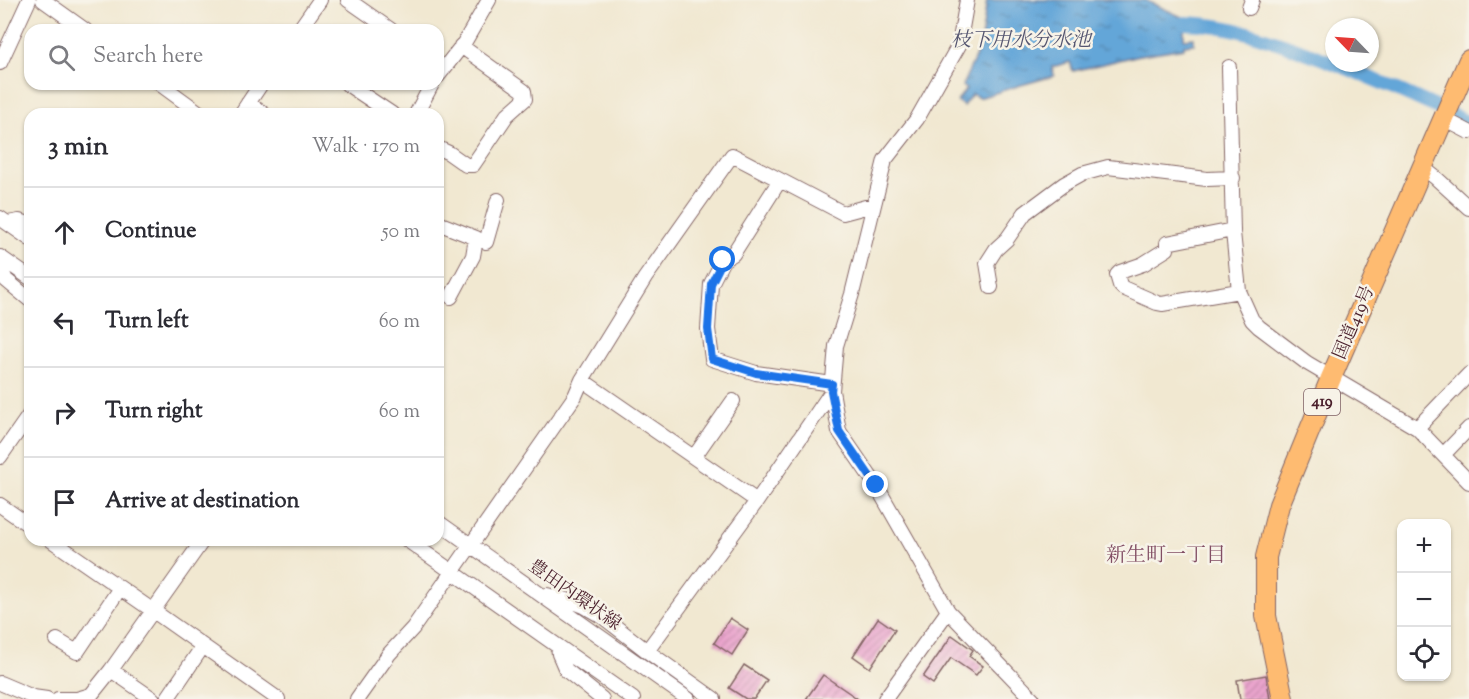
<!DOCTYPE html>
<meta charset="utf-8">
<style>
:root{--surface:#fff;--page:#f7f7f7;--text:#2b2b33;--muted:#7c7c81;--line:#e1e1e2}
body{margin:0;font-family:"Sorts Mill Goudy","Noto Serif JP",serif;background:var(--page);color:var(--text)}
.controls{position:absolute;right:18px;bottom:18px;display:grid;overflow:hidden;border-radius:12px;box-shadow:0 2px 4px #0004}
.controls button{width:54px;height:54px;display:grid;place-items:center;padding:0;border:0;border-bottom:2px solid var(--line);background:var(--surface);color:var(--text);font:30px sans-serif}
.compass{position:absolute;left:1325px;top:18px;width:54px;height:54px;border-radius:50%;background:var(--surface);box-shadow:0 2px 4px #0004;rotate:295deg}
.stop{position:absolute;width:18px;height:18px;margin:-14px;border:4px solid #1a73e8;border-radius:50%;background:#fff}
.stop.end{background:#1a73e8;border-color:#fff;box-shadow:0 2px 6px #0008}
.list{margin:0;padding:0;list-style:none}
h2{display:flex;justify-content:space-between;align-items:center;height:78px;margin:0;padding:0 24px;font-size:26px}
h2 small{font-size:20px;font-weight:400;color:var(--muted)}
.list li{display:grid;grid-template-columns:39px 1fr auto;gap:18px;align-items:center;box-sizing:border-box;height:90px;padding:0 24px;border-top:2px solid var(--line)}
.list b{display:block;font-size:22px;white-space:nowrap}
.list em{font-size:20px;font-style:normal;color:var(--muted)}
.icon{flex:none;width:33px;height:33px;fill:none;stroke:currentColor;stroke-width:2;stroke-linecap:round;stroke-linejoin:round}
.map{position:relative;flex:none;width:1469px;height:699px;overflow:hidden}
.search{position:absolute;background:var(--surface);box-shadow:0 2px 4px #0004;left:24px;top:24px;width:420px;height:66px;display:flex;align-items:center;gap:15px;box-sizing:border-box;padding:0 21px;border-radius:18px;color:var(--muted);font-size:22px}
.panel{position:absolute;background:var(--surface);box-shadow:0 2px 4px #0004;left:24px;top:108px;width:420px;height:438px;border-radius:18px}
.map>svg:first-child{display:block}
.water{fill:url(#water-ripples);stroke:#566282;stroke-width:1.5}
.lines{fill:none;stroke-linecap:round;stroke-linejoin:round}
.canal{stroke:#63a6d8;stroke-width:14}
.building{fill:url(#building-hatch)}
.minor-casing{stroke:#846565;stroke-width:16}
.highway-casing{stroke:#846565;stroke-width:22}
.minor{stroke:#fff;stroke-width:14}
.highway{stroke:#febb71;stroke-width:20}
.route{stroke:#1a73e8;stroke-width:8}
.labels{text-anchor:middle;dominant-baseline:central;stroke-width:5;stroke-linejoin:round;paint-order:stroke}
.shield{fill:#f7f3e8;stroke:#7e5f64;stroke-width:1.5}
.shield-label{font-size:16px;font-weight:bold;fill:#4a1f2b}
.street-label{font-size:18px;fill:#4a1f2b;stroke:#f7f3e8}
.water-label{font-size:20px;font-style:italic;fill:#545570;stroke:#f7f3e8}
.neighbourhood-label{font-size:20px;fill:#824e64;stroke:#f7f3e8}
</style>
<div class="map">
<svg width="1469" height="699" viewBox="0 0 1469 699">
<defs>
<pattern id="water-ripples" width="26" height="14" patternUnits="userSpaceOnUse" patternTransform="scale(1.5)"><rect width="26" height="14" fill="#63a6d8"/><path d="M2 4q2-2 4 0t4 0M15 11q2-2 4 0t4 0" fill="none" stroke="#5487af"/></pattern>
<pattern id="building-hatch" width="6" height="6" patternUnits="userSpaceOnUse" patternTransform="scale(1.5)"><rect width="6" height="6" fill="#eba5ce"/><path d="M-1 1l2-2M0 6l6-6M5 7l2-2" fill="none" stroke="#c086a7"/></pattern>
</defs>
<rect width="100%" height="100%" fill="#f7f3e8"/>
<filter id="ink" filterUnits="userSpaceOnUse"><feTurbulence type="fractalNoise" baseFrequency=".0167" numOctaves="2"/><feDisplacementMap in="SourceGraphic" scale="12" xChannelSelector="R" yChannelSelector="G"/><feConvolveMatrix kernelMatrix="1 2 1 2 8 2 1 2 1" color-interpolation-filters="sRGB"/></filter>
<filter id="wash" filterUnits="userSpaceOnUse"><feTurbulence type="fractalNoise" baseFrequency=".008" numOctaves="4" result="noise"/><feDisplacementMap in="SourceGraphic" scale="24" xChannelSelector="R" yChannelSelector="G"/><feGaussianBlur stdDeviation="1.35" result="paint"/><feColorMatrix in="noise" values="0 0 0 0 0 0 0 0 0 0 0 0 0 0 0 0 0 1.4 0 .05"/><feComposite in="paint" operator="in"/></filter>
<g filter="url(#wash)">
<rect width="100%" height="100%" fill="#f1e8d1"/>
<!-- water -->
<path class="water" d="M987,0h158l37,17v2l18,-1 1,10 -17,1v10l10,-1v6l-10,1v3l-44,7 -67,16 -3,-9 -18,5 2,9 -33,9 -42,13 -7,-4 -9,12 -6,-5 9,-12 -4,-3 16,-35 4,-18z"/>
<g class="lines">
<!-- canal -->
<path class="canal" d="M1184,23c46,1 86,16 129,32 53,20 105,43 156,68"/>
</g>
<g id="blocks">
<!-- building -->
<path class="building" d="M730,618l18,12 -16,25 -18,-12z
M878,618l17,12 -25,38 -17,-12z
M952,635l21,15 -4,6 14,10 -7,9 -25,-17 -18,26 -10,-7z
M744,665l23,15 -13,19h-8l-17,-11z
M823,675l35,24h-52z
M1266,675l4,24h-30l-3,-19z"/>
</g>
</g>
<g filter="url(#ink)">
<use href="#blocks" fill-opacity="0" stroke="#846565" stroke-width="1.5"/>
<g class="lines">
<defs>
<path id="minor" d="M43,0l42,30
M348,0l43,30
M967,0l-8,45 -42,74 -32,41 -33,134 -16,52 -4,45 7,40 37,54 72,126 85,88
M1249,8l3,-8
M299,30l21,-30
M0,63l29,-63
M1229,67l4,165 6,59 13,29 7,7 48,36 110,65 52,54
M438,76l26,-33 25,-43
M160,84l41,30
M347,84l45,30
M248,103l16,11
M241,114l20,-30
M416,114l16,-30
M1444,119l25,13
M438,148l11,5 17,12h7l34,-50 18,-16 -1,-8 -63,-45
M1422,167l14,11 33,30
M780,180l-47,74 -10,6 -12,24 -3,45 4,30 44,14 76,11
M0,218l30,21
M8,223l11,-2 11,3
M438,223l38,15 -3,18 -22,41
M1233,230l-66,13v6l-24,15 -23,8 -3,3 3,10 3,3 34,15 5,1 77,-13
M486,242l12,-42
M0,257l30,21
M0,268l6,12 24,20
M991,287l-4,-24 9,-14 11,-10 18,-26 39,-29 18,-10 26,-7 99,12 26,-1
M582,380l175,121
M1417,428l52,-54
M1443,455l26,-27
M0,457l30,-43
M694,457l39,-56
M0,505l30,21
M438,522l250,177
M51,540l101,70 126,89
M407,540l226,159
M547,595l24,6 13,5 19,11 44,34 67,48
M57,640l20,12 43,-64
M558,646l1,8 7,16 36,29
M647,651l110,-150 75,-110
M111,670l42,29
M0,683l33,14 14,2
M58,699h18
M77,699l14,-4 20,-25 92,-130
M167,699l36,-53
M357,699l32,-45 24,-26 162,-232 7,-16 63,-102 87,-123 111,58 30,-8
M885,699l63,-88"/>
<path id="highway" d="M1283,699l-17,-83v-59l13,-52 52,-127 138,-318"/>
</defs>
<!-- minor casing -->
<use href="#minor" class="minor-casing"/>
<!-- highway casing -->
<use href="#highway" class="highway-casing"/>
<!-- minor -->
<use href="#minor" class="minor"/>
<!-- highway -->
<use href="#highway" class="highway"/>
</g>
</g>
<g class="lines" filter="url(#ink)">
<!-- route -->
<path class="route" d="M723,260l-12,24 -3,45 4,30 44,14 76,11 -1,7 8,40 37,54"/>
</g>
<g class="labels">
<!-- shield labels -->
<rect class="shield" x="1304" y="389" width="36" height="26" rx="4.5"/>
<g class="shield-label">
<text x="1322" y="402">419</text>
</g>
<!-- street labels -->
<g class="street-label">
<text transform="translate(1355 323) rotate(-67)">国道419号</text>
<text transform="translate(574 596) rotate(35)">豊田内環状線</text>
</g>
<!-- water labels -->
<g class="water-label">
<text x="1021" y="41">枝下用水分水池</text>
</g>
<!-- neighbourhood labels -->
<g class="neighbourhood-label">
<text x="1166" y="556">新生町一丁目</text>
</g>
</g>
</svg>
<div class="controls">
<button>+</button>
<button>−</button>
<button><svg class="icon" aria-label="locate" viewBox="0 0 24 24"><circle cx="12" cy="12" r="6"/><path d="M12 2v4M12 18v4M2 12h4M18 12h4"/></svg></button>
</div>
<svg class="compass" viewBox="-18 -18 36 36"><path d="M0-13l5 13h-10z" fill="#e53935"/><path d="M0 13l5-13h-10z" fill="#7c7c81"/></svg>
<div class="stop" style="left:723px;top:260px"></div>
<div class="stop end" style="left:876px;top:485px"></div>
<div class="search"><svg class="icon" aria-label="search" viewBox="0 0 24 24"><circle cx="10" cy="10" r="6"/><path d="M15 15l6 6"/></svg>Search here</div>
<section class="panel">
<h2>3 min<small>Walk · 170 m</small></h2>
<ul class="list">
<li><svg class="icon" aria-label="ahead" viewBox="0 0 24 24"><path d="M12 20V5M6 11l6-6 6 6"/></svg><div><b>Continue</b></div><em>50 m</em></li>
<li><svg class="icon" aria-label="left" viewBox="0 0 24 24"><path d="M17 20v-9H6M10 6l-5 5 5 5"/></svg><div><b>Turn left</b></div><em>60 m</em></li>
<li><svg class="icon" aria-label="right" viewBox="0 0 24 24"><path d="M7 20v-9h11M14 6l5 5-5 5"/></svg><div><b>Turn right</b></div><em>60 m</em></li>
<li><svg class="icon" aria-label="arrive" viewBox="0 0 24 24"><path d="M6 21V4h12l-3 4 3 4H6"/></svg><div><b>Arrive at destination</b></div></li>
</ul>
</section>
</div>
